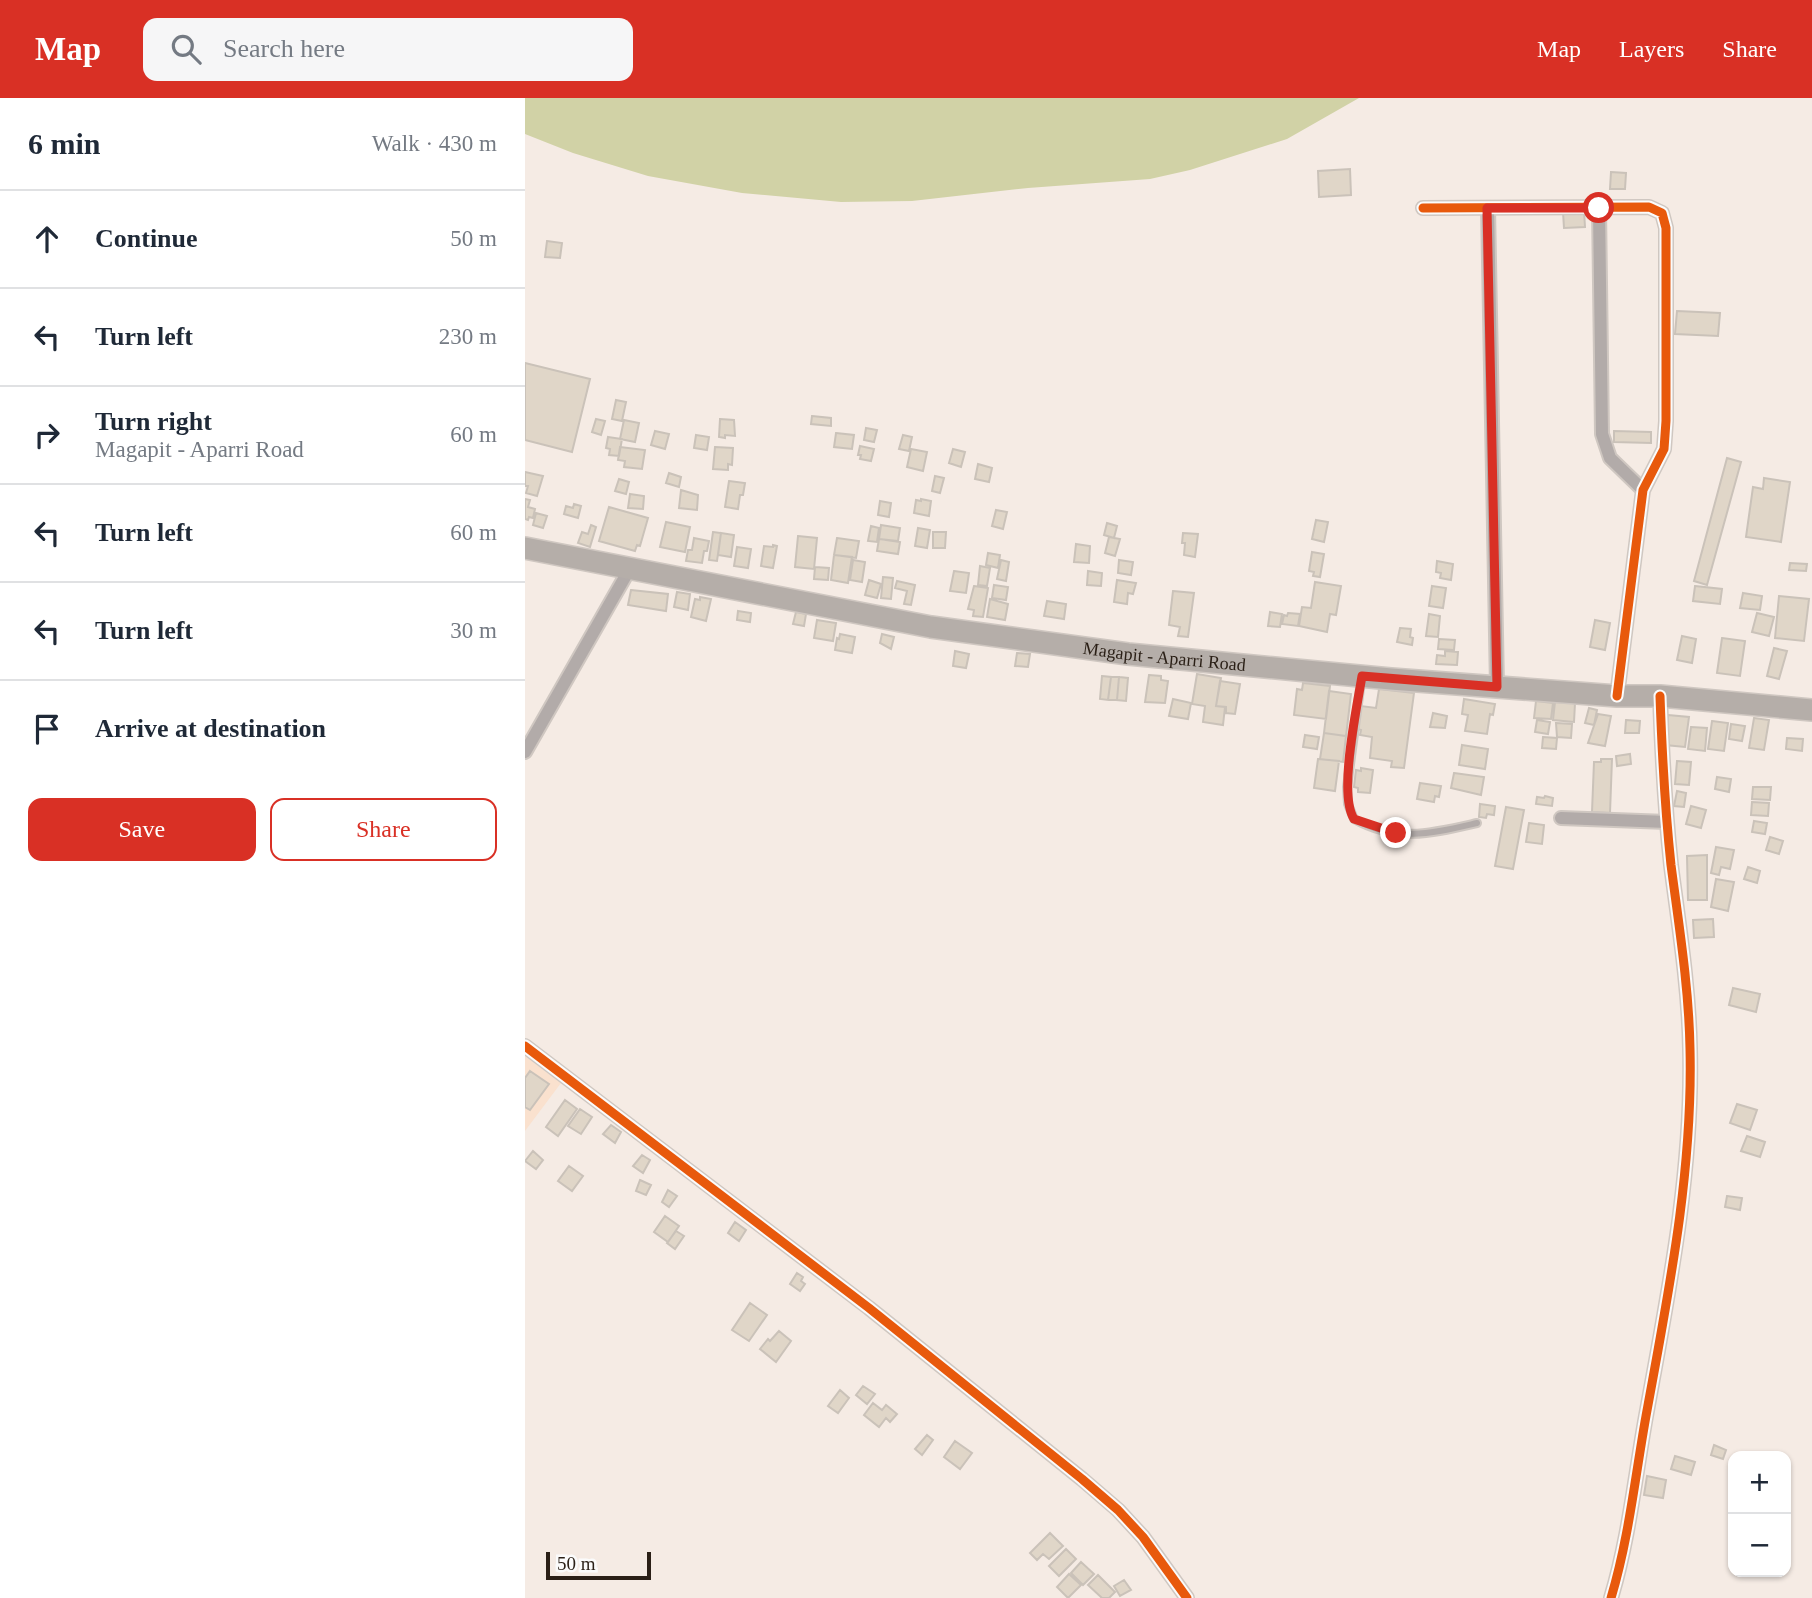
<!DOCTYPE html>
<meta charset="utf-8">
<style>
:root{--surface:#fff;--page:#f6f6f7;--text:#1f2937;--muted:#747a83;--line:#e0e1e3;--accent:#d93025}
body{margin:0;font-family:Georgia,serif;background:var(--page);color:var(--text)}
.controls{position:absolute;right:21px;bottom:21px;display:grid;overflow:hidden;border-radius:14px;box-shadow:0 2px 5px #0004}
.controls button{width:63px;height:63px;display:grid;place-items:center;padding:0;border:0;border-bottom:2px solid var(--line);background:var(--surface);color:var(--text);font:35px sans-serif}
.scale{position:absolute;left:21px;bottom:18px;width:105px;box-sizing:border-box;padding-left:7px;border:4px solid #2a1f16;border-top:0;font-size:19px;line-height:24px;white-space:nowrap;color:#2a1f16;-webkit-text-stroke:5px #fbfbfb;paint-order:stroke}
.stop{position:absolute;width:21px;height:21px;margin:-16px;border:5px solid #d93025;border-radius:50%;background:#fff}
.stop.end{background:#d93025;border-color:#fff;box-shadow:0 2px 7px #0008}
.list{margin:0;padding:0;list-style:none}
h2{display:flex;justify-content:space-between;align-items:center;height:91px;margin:0;padding:0 28px;font-size:30px}
h2 small{font-size:23px;font-weight:400;color:var(--muted)}
.list li{display:grid;grid-template-columns:46px 1fr auto;gap:21px;align-items:center;box-sizing:border-box;height:98px;padding:0 28px;border-top:2px solid var(--line)}
.list b{display:block;font-size:26px;white-space:nowrap}
.list p{margin:0;font-size:23px;white-space:nowrap;color:var(--muted)}
.list em{font-size:23px;font-style:normal;color:var(--muted)}
.actions{display:flex;gap:14px;padding:21px 28px}
.actions a{flex:1;padding:16px 0;border:2px solid var(--accent);border-radius:14px;text-align:center;font-size:24px;color:var(--accent)}
.actions .main{background:var(--accent);color:#fff}
.icon{flex:none;width:38px;height:38px;fill:none;stroke:currentColor;stroke-width:2;stroke-linecap:round;stroke-linejoin:round}
.map{position:relative;flex:none;width:1287px;height:1500px;overflow:hidden}
header{display:flex;align-items:center;gap:42px;box-sizing:border-box;height:98px;padding:0 35px;background:var(--accent);color:#fff}
header strong{font-size:33px}
nav{display:flex;gap:38px;margin-inline-start:auto;font-size:24px}
.search{width:490px;height:63px;background:var(--page);display:flex;align-items:center;gap:18px;box-sizing:border-box;padding:0 24px;border-radius:14px;color:var(--muted);font-size:26px}
main{display:flex}
aside{flex:1;background:var(--surface)}
.map>svg:first-child{display:block}
.built{fill:#fae1ce}
.water{fill:#d1d2a6}
.building{fill:#e0d6c8;stroke:#cac2b9;stroke-width:2}
.lines{fill:none;stroke-linecap:round;stroke-linejoin:round}
.service-casing{stroke:#cfc7c1;stroke-width:10}
.minor-casing{stroke:#cfc7c1;stroke-width:16}
.primary-casing{stroke:#cfc7c1;stroke-width:24}
.service{stroke:#b2aba9;stroke-width:6}
.minor{stroke:#b2aba9;stroke-width:12}
.primary{stroke:#b5aea9;stroke-width:21}
.cycleway-casing{stroke:#fbfbfb;stroke-width:13}
.cycleway{stroke:#e8590c;stroke-width:9}
.route{stroke:#d93025;stroke-width:9}
.labels{text-anchor:middle;dominant-baseline:central;stroke-width:7;stroke-linejoin:round;paint-order:stroke}
.street-label{font-size:18px;fill:#2a1f16;stroke:#fbfbfb}
</style>
<header>
<strong>Map</strong>
<div class="search"><svg class="icon" aria-label="search" viewBox="0 0 24 24"><circle cx="10" cy="10" r="6"/><path d="M15 15l6 6"/></svg>Search here</div>
<nav><a>Map</a><a>Layers</a><a>Share</a></nav>
</header>
<main>
<aside>
<h2>6 min<small>Walk · 430 m</small></h2>
<ul class="list">
<li><svg class="icon" aria-label="ahead" viewBox="0 0 24 24"><path d="M12 20V5M6 11l6-6 6 6"/></svg><div><b>Continue</b></div><em>50 m</em></li>
<li><svg class="icon" aria-label="left" viewBox="0 0 24 24"><path d="M17 20v-9H6M10 6l-5 5 5 5"/></svg><div><b>Turn left</b></div><em>230 m</em></li>
<li><svg class="icon" aria-label="right" viewBox="0 0 24 24"><path d="M7 20v-9h11M14 6l5 5-5 5"/></svg><div><b>Turn right</b><p>Magapit - Aparri Road</p></div><em>60 m</em></li>
<li><svg class="icon" aria-label="left" viewBox="0 0 24 24"><path d="M17 20v-9H6M10 6l-5 5 5 5"/></svg><div><b>Turn left</b></div><em>60 m</em></li>
<li><svg class="icon" aria-label="left" viewBox="0 0 24 24"><path d="M17 20v-9H6M10 6l-5 5 5 5"/></svg><div><b>Turn left</b></div><em>30 m</em></li>
<li><svg class="icon" aria-label="arrive" viewBox="0 0 24 24"><path d="M6 21V4h12l-3 4 3 4H6"/></svg><div><b>Arrive at destination</b></div></li>
</ul>
<div class="actions"><a class="main">Save</a><a>Share</a></div>
</aside>
<div class="map">
<svg width="1287" height="1500" viewBox="0 0 1287 1500">
<rect width="100%" height="100%" fill="#f5ebe4"/>
<!-- built -->
<path class="built" d="M0,958l36,27 -36,48z"/>
<!-- water -->
<path class="water" d="M0,0h834l-72,41 -97,31 -40,9 -122,9 -116,13 -71,1 -99,-9 -94,-17 -75,-23 -48,-19z"/>
<!-- building -->
<path class="building" d="M825,71l1,26 -32,2 -1,-26z
M1086,74l15,1 -1,16h-15z
M1059,113l1,16 -21,1 -1,-16z
M22,143l15,2 -2,15 -15,-1z
M1152,213l43,2 -2,23 -43,-2z
M0,265l65,16 -18,73 -47,-12z
M91,302l10,2 -4,19 -10,-2z
M287,318l19,2v8l-20,-2z
M71,321l9,2 -4,14 -9,-3z
M195,321l14,1 1,16 -10,-1v3l-6,-1z
M99,322l15,3 -4,19 -15,-3z
M341,330l11,2 -3,12 -10,-2z
M130,333l14,3 -4,15 -14,-4z
M1089,333l37,1v11l-37,-1z
M311,335l18,2 -2,14 -18,-2z
M171,337l13,2 -2,13 -13,-2z
M378,337l9,2 -3,14 -10,-2z
M83,339l14,2 -3,17 -10,-1 1,-6 -4,-1z
M335,348l14,3 -3,12 -11,-2 1,-4h-3z
M95,349l25,3 -3,19 -18,-2 1,-6 -7,-1z
M190,349l18,1 -1,17 -4,-1v6l-15,-1z
M386,351l16,3 -4,19 -16,-4z
M428,351l12,3 -4,15 -12,-4z
M1202,360l14,4 -34,123 -13,-4z
M453,366l14,4 -3,14 -14,-3z
M0,374l18,4 -6,20 -11,-3 2,-7h-3z
M144,375l12,4 -2,10 -13,-4z
M410,378l9,2 -4,15 -8,-2z
M1239,380l26,4 -9,60 -35,-5 7,-50 10,2z
M94,381l10,3 -3,12 -11,-3z
M204,383l16,2 -2,12h-3l-2,14 -13,-2z
M156,392l17,5 -1,15 -18,-2z
M105,396l14,2 -1,13 -15,-1z
M0,401l5,1 -2,7 7,2 -2,9 -4,-1 -1,3 -3,-1z
M396,401l10,2 -2,15 -15,-3 2,-13 5,1z
M355,403l11,2 -2,14 -11,-2z
M49,406l7,2 -3,12 -14,-4 2,-8 7,2z
M84,409l39,11 -8,28 -3,-1 -2,6 -36,-10z
M471,412l11,2 -4,17 -11,-3z
M11,415l11,3 -4,12 -10,-3z
M791,422l12,2 -4,20 -12,-3z
M141,424l24,5 -5,25 -25,-5z
M582,425l10,3 -3,12 -10,-3z
M66,427l5,2 -6,20 -12,-4 4,-11 6,2z
M356,427l19,3 -2,13 -19,-2z
M346,428l8,2 -2,14 -9,-1z
M393,430l12,2 -3,18 -12,-2z
M188,434l8,1 -4,28 -8,-1z
M408,434h13l-1,16h-12z
M196,435l13,2 -3,22 -13,-2z
M658,435l15,1 -3,23 -11,-2 1,-12h-3z
M273,438l19,2 -3,31 -19,-2z
M584,439l11,2 -5,17 -10,-3z
M169,440l15,3 -2,10h-3l-2,12 -16,-2 2,-11h4z
M312,440l22,3 -3,17 -22,-3z
M354,441l21,3 -2,12 -21,-3z
M551,446l14,2 -1,17 -15,-1z
M248,447l4,1 -4,22 -12,-2 3,-20 9,1z
M212,449l14,2 -3,19 -14,-2z
M787,454l12,2 -4,23 -7,-1 1,-4 -5,-1z
M463,455l12,2 -2,13 -12,-3z
M309,457l18,2 -4,26 -17,-3z
M328,462l12,2 -3,20 -12,-2z
M476,462l8,2 -3,19 -9,-2z
M594,462l14,2 -2,13 -13,-2z
M912,463l16,3 -2,16 -11,-2 1,-5 -5,-1z
M1265,465l17,1 -1,7 -17,-1z
M455,468l10,2 -3,18 -9,-1z
M290,469l14,1 -1,12 -14,-1z
M429,473l15,2 -3,20 -16,-2z
M563,473l14,2 -1,13 -14,-1z
M358,479l10,1 -2,21 -10,-1z
M344,482l12,4 -4,14 -12,-3z
M592,482l19,3 -3,11 -5,-1 -1,11 -13,-2z
M372,483l18,4 -4,20 -7,-1 3,-13 -12,-3z
M790,484l26,4 -5,29 -6,-1 -3,18 -28,-6 3,-19 9,1z
M469,487l14,2 -2,13 -14,-2z
M449,488l14,2 -5,29 -10,-1 1,-6 -6,-1z
M907,488l14,2 -3,20 -14,-2z
M1170,488l27,3 -2,15 -27,-3z
M106,492l37,4 -2,17 -38,-6z
M648,493l21,2 -6,44 -10,-1 2,-9 -11,-2z
M152,494l13,2 -2,16 -14,-3z
M1218,495l19,3 -2,14 -20,-2z
M1254,498l30,3 -5,42 -29,-3z
M175,499l11,2 -5,22 -15,-4 4,-18 5,1z
M465,501l18,5 -3,16 -18,-3z
M522,503l19,3 -2,15 -20,-3z
M213,513l13,2 -1,9 -13,-2z
M271,514l10,2 -2,12 -11,-2z
M745,514l12,2 -2,13 -12,-1z
M763,515l12,1 -2,12 -16,-2 2,-9 3,1z
M1232,515l17,4 -5,19 -17,-4z
M904,516l11,2 -2,21 -12,-1z
M292,522l19,3 -3,18 -19,-3z
M1070,522l15,3 -5,27 -15,-3z
M875,530l11,1 -1,8 3,1 -1,7 -15,-3z
M315,536l15,3 -3,16 -17,-3 2,-12 2,1z
M357,536l12,3 -3,12 -11,-6z
M1157,538l14,3 -4,24 -15,-3z
M1197,540l23,3 -5,35 -23,-3z
M914,541l16,1 -1,10 -16,-1z
M1249,550l13,3 -8,28 -12,-3z
M430,553l14,3 -3,14 -13,-2z
M920,553l13,1 -1,13 -21,-1 1,-9 8,1z
M492,555l13,1 -2,13 -13,-1z
M672,576l24,4 -5,28 9,1 -2,18 -20,-3 2,-16 -13,-2z
M624,577l12,1v4l7,1 -3,22 -20,-1z
M577,578l9,1 -3,23 -8,-1z
M586,579h8l-2,23h-9z
M594,579l9,1 -2,23 -9,-1z
M695,583l20,3 -5,30 -9,-1v-6l-10,-1z
M778,585l27,3 -4,33 -32,-4 3,-26 5,1z
M854,591l35,4 -10,75 -13,-1 1,-6 -22,-3 2,-21 -12,-2 1,-5 -4,-1 4,-23 15,2z
M804,593l22,3 -5,42 -22,-3z
M648,601l18,4 -3,16 -19,-3z
M939,601l31,5 -2,11 -3,-1 -3,20 -22,-3 3,-16 -6,-1z
M1011,603l17,2 -2,16 -17,-1z
M1030,604l20,1 -1,19 -21,-2z
M1064,610l8,2 -3,15 -9,-2z
M908,615l14,3 -2,12 -15,-1z
M1073,616l13,2 -6,30 -17,-3z
M1143,617l21,2 -4,30 -20,-2z
M1229,620l15,2 -5,30 -15,-2z
M1012,622l13,2 -2,12 -13,-2z
M1101,622l14,1 -1,12h-14z
M1187,623l16,2 -4,28 -16,-2z
M1031,625l16,1 -1,14 -14,-1z
M1206,626l14,2 -3,15 -13,-2z
M1166,629l16,1 -2,23 -17,-2z
M799,635l22,3 -3,26 -23,-3z
M780,637l14,2 -2,12 -14,-2z
M1018,639l14,1 -1,11 -14,-1z
M1262,640l16,1 -1,12 -16,-2z
M937,647l26,4 -3,20 -26,-4z
M1105,656l1,10 -14,2 -1,-10z
M793,661l21,2 -4,30 -21,-3z
M1076,661h11l-2,54 -18,-1 2,-50h7z
M1152,663l14,1 -2,23 -14,-1z
M836,670l12,2 -3,23 -12,-1v-4l-4,-1 2,-17 5,1z
M929,675l30,4 -3,18 -30,-7z
M1192,679l14,2 -2,13 -14,-3z
M895,685l21,3 -2,11 -4,-1 -1,6 -17,-3z
M1228,689h18l-1,13 -18,-1z
M1152,693l9,2 -2,14 -10,-1z
M1020,698l8,2 -1,8 -16,-2 1,-7 7,1z
M1227,704l17,1 -1,13 -17,-1z
M955,706l15,2 -1,9 -7,-1 -1,4 -7,-1z
M1166,708l15,4 -5,18 -15,-4z
M981,709l18,3 -11,59 -18,-3z
M1229,723l13,2 -2,11 -13,-2z
M1004,725l15,2 -2,19 -16,-2z
M1245,739l13,4 -4,13 -13,-4z
M1191,749l18,3 -4,19 -9,-2 -2,8 -8,-2z
M1182,757v45h-19l-1,-44z
M1223,769l12,4 -3,12 -13,-4z
M1191,781l18,3 -6,29 -17,-4z
M1188,821l1,18 -20,1 -1,-18z
M1208,890l27,6 -4,18 -27,-7z
M5,973l19,13 -19,26 -5,-3v-29z
M40,1002l12,9 -19,27 -12,-9z
M1212,1006l20,6 -7,20 -20,-7z
M55,1011l12,8 -11,17 -13,-8z
M86,1027l10,7 -6,11 -12,-9z
M1222,1038l18,6 -5,15 -19,-6z
M8,1053l10,9 -7,9 -11,-8z
M117,1057l8,5 -7,13 -10,-7z
M44,1068l14,10 -11,15 -14,-10z
M115,1082l11,5 -5,10 -10,-4z
M143,1092l9,6 -8,11 -7,-5z
M1202,1098l15,2 -2,12 -15,-3z
M140,1118l14,10 -11,16 -14,-10z
M210,1124l11,8 -7,11 -11,-8z
M151,1133l8,5 -9,13 -8,-6z
M272,1175l6,4 -2,4 4,3 -5,7 -10,-7z
M225,1205l17,12 -18,26 -17,-11z
M254,1233l12,10 -15,21 -16,-13 8,-10 2,2z
M338,1288l12,8 -8,10 -11,-9z
M315,1292l9,8 -11,15 -10,-7z
M348,1305l9,7 4,-5 11,9 -7,8 -4,-4 -7,9 -15,-12z
M402,1337l6,5 -11,15 -7,-6z
M430,1343l17,12 -12,16 -16,-12z
M1189,1347l12,5 -3,9 -12,-4z
M1150,1358l20,6 -4,13 -20,-6z
M1122,1378l19,4 -3,18 -19,-3z
M525,1435l13,13 -14,13 -6,-5 -6,6 -7,-7z
M541,1451l10,10 -17,17 -10,-10z
M556,1464l13,12 -11,11 -12,-12z
M544,1476l12,11 -13,13 -11,-11z
M573,1477l17,17 -6,6h-7l-14,-13z
M599,1482l7,10 -11,6 -6,-10z"/>
<g class="lines">
<defs>
<path id="service" d="M836,583l-14,106 1,17 6,15c42,24 79,14 123,4"/>
<path id="minor" d="M898,110l226,-1 13,6 4,15v193l-2,28 -21,41 -26,206
M963,110l9,479
M1074,110l3,226 8,24 33,32
M0,654l104,-182
M1036,720l106,4
M0,948l344,262 213,171 36,31 25,27 44,61
M1086,1500c18,-60 24,-121 35,-182 22,-121 47,-243 44,-367 -1,-61 -11,-123 -19,-184 -6,-56 -9,-112 -11,-169"/>
<g id="primary">
<path id="s1" d="M0,450l406,79 197,27 263,25 226,17h43l152,14"/>
</g>
</defs>
<!-- service casing -->
<use href="#service" class="service-casing"/>
<!-- minor casing -->
<use href="#minor" class="minor-casing"/>
<!-- primary casing -->
<use href="#primary" class="primary-casing"/>
<!-- service -->
<use href="#service" class="service"/>
<!-- minor -->
<use href="#minor" class="minor"/>
<!-- primary -->
<use href="#primary" class="primary"/>
<defs>
<path id="cycleway" d="M898,110l226,-1 13,6 4,15v193l-2,28 -21,41 -26,206
M0,948l344,262 213,171 36,31 25,27 44,61
M1086,1500c18,-60 24,-121 35,-182 22,-121 47,-243 44,-367 -1,-61 -11,-123 -19,-184 -6,-56 -9,-112 -11,-169"/>
</defs>
<!-- cycleway casing -->
<use href="#cycleway" class="cycleway-casing"/>
<!-- cycleway -->
<use href="#cycleway" class="cycleway"/>
</g>
<g class="lines">
<!-- route -->
<path class="route" d="M871,735l-42,-14c-16,-25 3,-112 8,-143l135,11 -10,-479h112"/>
</g>
<g class="labels">
<!-- street labels -->
<g class="street-label">
<text stroke="none"><textPath href="#s1" startOffset="649">Magapit - Aparri Road</textPath></text>
</g>
</g>
</svg>
<div class="controls">
<button>+</button>
<button>−</button>
</div>
<div class="scale">50 m</div>
<div class="stop" style="left:1074px;top:110px"></div>
<div class="stop end" style="left:871px;top:735px"></div>
</div>
</main>
